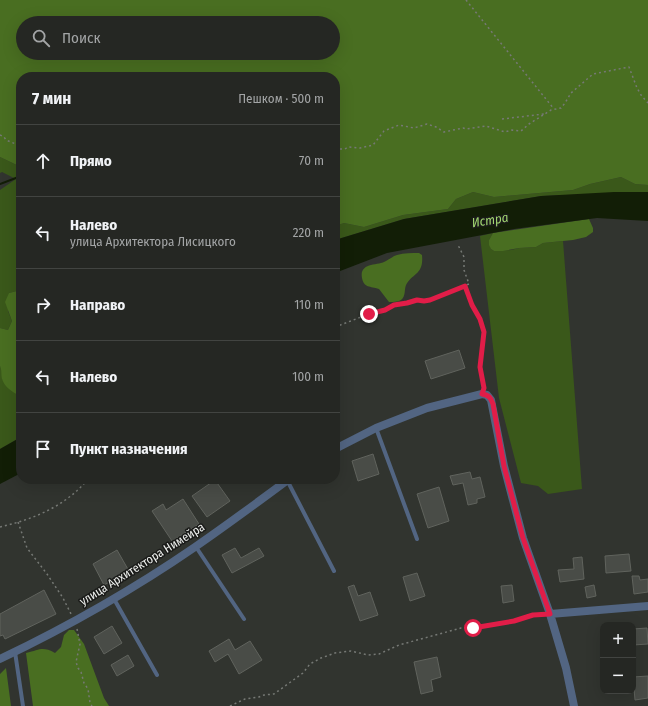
<!DOCTYPE html>
<html lang="ru">
<meta charset="utf-8">
<style>
:root{--surface:#252723;--page:#2d2f2b;--text:#f1f3f6;--muted:#a3a5a6;--line:#424441}
body{margin:0;font-family:"Fira Sans Condensed",sans-serif;background:var(--page);color:var(--text)}
.controls{position:absolute;right:12px;bottom:12px;display:grid;overflow:hidden;border-radius:8px;box-shadow:0 4px 16px #0002}
.controls button{width:36px;height:36px;display:grid;place-items:center;padding:0;border:0;border-bottom:1px solid var(--line);background:var(--surface);color:var(--text);font:20px sans-serif}
.stop{position:absolute;width:12px;height:12px;margin:-9px;border:3px solid #e11d48;border-radius:50%;background:#fff}
.stop.end{background:#e11d48;border-color:#fff;box-shadow:0 1px 4px #0008}
.list{margin:0;padding:0;list-style:none}
h2{display:flex;justify-content:space-between;align-items:center;height:52px;margin:0;padding:0 16px;font-size:17px}
h2 small{font-size:13px;font-weight:400;color:var(--muted)}
.list li{display:grid;grid-template-columns:26px 1fr auto;gap:12px;align-items:center;box-sizing:border-box;height:72px;padding:0 16px;border-top:1px solid var(--line)}
.list b{display:block;font-size:15px;white-space:nowrap}
.list p{margin:0;font-size:13px;white-space:nowrap;color:var(--muted)}
.list em{font-size:13px;font-style:normal;color:var(--muted)}
.icon{flex:none;width:22px;height:22px;fill:none;stroke:currentColor;stroke-width:2;stroke-linecap:round;stroke-linejoin:round}
.map{position:relative;flex:none;width:648px;height:706px;overflow:hidden}
.search{position:absolute;background:var(--surface);box-shadow:0 4px 16px #0002;left:16px;top:16px;width:324px;height:44px;display:flex;align-items:center;gap:10px;box-sizing:border-box;padding:0 14px;border-radius:22px;color:var(--muted);font-size:15px}
.panel{position:absolute;background:var(--surface);box-shadow:0 4px 16px #0002;left:16px;top:72px;width:324px;height:412px;border-radius:16px}
.map>svg:first-child{display:block}
.green{fill:#3a581a}
.forest{fill:#496e21;fill-rule:evenodd}
.water{fill:#121e06}
.lines{fill:none;stroke-linecap:round;stroke-linejoin:round}
.stream{stroke:#121e06;stroke-width:2}
.building{fill:#494c47;stroke:#60635d}
.path{stroke:#767975;stroke-width:1.5;stroke-dasharray:2 3;stroke-linecap:butt}
.service{stroke:#526582;stroke-width:4}
.minor{stroke:#526582;stroke-width:8}
.route{stroke:#e11d48;stroke-width:5}
.labels{text-anchor:middle;dominant-baseline:central;stroke-width:3;stroke-linejoin:round;paint-order:stroke}
.street-label{font-size:12px;fill:#eff1ee;stroke:#1a1b19}
.water-label{font-size:13px;font-style:italic;fill:#a1d670;stroke:#1a1b19}
</style>
<div class="map">
<svg width="648" height="706" viewBox="0 0 648 706">
<rect width="100%" height="100%" fill="#31342f"/>
<!-- green -->
<path class="green" d="M0,157l21,10v46l-2,2 2,6v69l-12,3 -1,18 4,10 -4,9 -8,-2v-138l16,-11 -14,-7 -2,1z
M621,177l14,7 13,1v7l-107,4 -137,23 -69,21v-14l9,-3 20,4 39,-12 45,-6 8,-10 17,-7 21,5 79,-7 17,-6z
M493,233l-4,7 2,9 3,2 17,-1 8,-2 17,-1 7,-4 20,-2 19,248 -34,5 -10,-8 -17,-3 -22,-85 -19,-162z
M0,366l2,2v11l14,15 5,-1v44l-21,12z"/>
<!-- forest -->
<path class="forest" d="M0,0h648v185l-13,-1 -14,-7 -31,7 -17,6 -79,7 -21,-5 -17,7 -8,10 -45,6 -39,12 -20,-4 -9,3v-149h-314v90l-21,-10zM23,23h310v30h-310z
M589,219l4,9v4l-7,5 -13,3 -30,3 -7,4 -17,1 -16,3h-9l-3,-2 -2,-4v-5l4,-7z
M419,253l3,2c2,20 -10,18 -16,30 -2,5 0,11 -5,15 -3,2 -8,2 -12,2l-10,-13c-9,-3 -15,-1 -17,-11 -3,-16 16,-12 24,-17 4,-2 7,-5 11,-6 7,-2 15,-2 22,-2z
M21,290v103l-5,1c-6,-4 -11,-7 -14,-15 -1,-5 0,-9 -2,-13v-38l8,2 4,-9 -7,-19 4,-9z
M69,630h5l10,14 20,54 5,8h-76l-7,-53c14,-3 16,-7 29,0l6,-6 3,-12z
M6,668l5,38h-11v-32z"/>
<!-- water -->
<path class="water" d="M614,192h34v29l-51,-3 -83,11 -127,24 -52,20v-33l69,-21 137,-23z
M21,437v36l-21,11v-35z"/>
<g class="lines">
<!-- stream -->
<path class="stream" d="M0,184l21,-8"/>
</g>
<!-- building -->
<path class="building" d="M459,350l6,18 -34,11 -6,-18z
M373,454l6,20 -21,7 -6,-20z
M470,472l2,7 8,-2 5,20 -8,2v4l-9,2 -5,-22 -10,2 -3,-9z
M215,480l15,21 -23,16 -15,-21z
M439,487l10,34 -21,7 -11,-34z
M183,499l16,25 -27,17 -20,-30 11,-7 3,6z
M235,548l6,10 18,-10 5,8 -32,17 -10,-18z
M117,550l12,21 -25,14 -11,-21z
M629,554l2,17 -25,2 -1,-17z
M582,557l2,22 -24,3 -2,-12 16,-1 -1,-11z
M417,573l8,23 -15,5 -7,-24z
M632,576h7l1,4 8,-1v13l-14,2z
M354,585l4,11 12,-4 8,23 -18,6 -12,-34z
M512,585l2,16 -11,2 -2,-17z
M594,585l2,11 -9,2 -2,-11z
M44,590l12,24 -51,25 -2,-4 -3,1v-22z
M112,626l10,17 -18,11 -10,-17z
M647,628l1,16 -15,1v-16z
M229,639l6,11 15,-9 12,19 -23,14 -11,-20 -13,8 -6,-11z
M128,655l6,11 -17,10 -6,-11z
M437,657l4,20 -10,3 2,11 -12,3 -7,-32z
M648,676v22l-13,2 -2,-23z"/>
<g class="lines">
<!-- path -->
<path class="path" d="M466,0l88,109
M502,119l42,-5
M0,135l4,2 2,3 12,5 3,-1
M335,149h10l3,-2 12,1 13,-3 11,-14 15,-6 15,3 13,-4 9,3 8,5 19,-4 3,1 20,-3 19,6 7,-2 9,1 8,-7 22,-14 10,-2 4,-5 6,-10 22,-19 36,-7 8,21 4,7 7,8
M465,286l7,19 8,14 4,13 -4,35 3,20
M335,327l34,-13 16,-4 9,-5 13,-2 10,-3 7,1 6,-1 39,-16 -5,-14v-13l-6,-12
M18,522l9,26 20,26 16,24 8,16
M0,527c34,-8 66,-21 88,-48
M77,629l3,15 -4,18 2,6 3,4 3,11 4,6 2,14 2,3
M230,706l15,-7 14,-2 5,-2 10,-1 29,-21 7,-9 11,-6 14,-5 16,-2 17,4 11,-1 20,-9 62,-17 21,-1 32,-6 19,-6h9"/>
<!-- service -->
<path class="service" d="M376,428l41,111
M287,480l47,91
M196,547l48,72
M114,599l43,76
M15,652l8,54"/>
<!-- minor -->
<path class="minor" d="M335,449l41,-21 51,-20 55,-14 5,1 4,5 13,66 19,72 27,76 16,54 8,38
M550,614l98,-8
M0,659c67,-32 134,-70 195,-112 32,-22 63,-45 94,-68"/>
</g>
<g class="lines">
<!-- route -->
<path class="route" d="M369,314l16,-4 9,-5 13,-2 10,-3 7,1 6,-1 35,-14 7,19 8,14 4,13 -4,35 4,21 -2,6c7,1 9,4 11,10l11,62 19,72 27,76 -17,1 -19,6 -41,7"/>
</g>
<g class="labels">
<!-- street labels -->
<g class="street-label">
<text transform="translate(142 564) rotate(-32)">улица Архитектора Нимейра</text>
</g>
<!-- water labels -->
<g class="water-label">
<text transform="translate(490 220) rotate(-9)">Истра</text>
</g>
</g>
</svg>
<div class="controls">
<button>+</button>
<button>−</button>
</div>
<div class="stop" style="left:473px;top:628px"></div>
<div class="stop end" style="left:369px;top:314px"></div>
<div class="search"><svg class="icon" aria-label="search" viewBox="0 0 24 24"><circle cx="10" cy="10" r="6"/><path d="M15 15l6 6"/></svg>Поиск</div>
<section class="panel">
<h2>7 мин<small>Пешком · 500 m</small></h2>
<ul class="list">
<li><svg class="icon" aria-label="ahead" viewBox="0 0 24 24"><path d="M12 20V5M6 11l6-6 6 6"/></svg><div><b>Прямо</b></div><em>70 m</em></li>
<li><svg class="icon" aria-label="left" viewBox="0 0 24 24"><path d="M17 20v-9H6M10 6l-5 5 5 5"/></svg><div><b>Налево</b><p>улица Архитектора Лисицкого</p></div><em>220 m</em></li>
<li><svg class="icon" aria-label="right" viewBox="0 0 24 24"><path d="M7 20v-9h11M14 6l5 5-5 5"/></svg><div><b>Направо</b></div><em>110 m</em></li>
<li><svg class="icon" aria-label="left" viewBox="0 0 24 24"><path d="M17 20v-9H6M10 6l-5 5 5 5"/></svg><div><b>Налево</b></div><em>100 m</em></li>
<li><svg class="icon" aria-label="arrive" viewBox="0 0 24 24"><path d="M6 21V4h12l-3 4 3 4H6"/></svg><div><b>Пункт назначения</b></div></li>
</ul>
</section>
</div>
